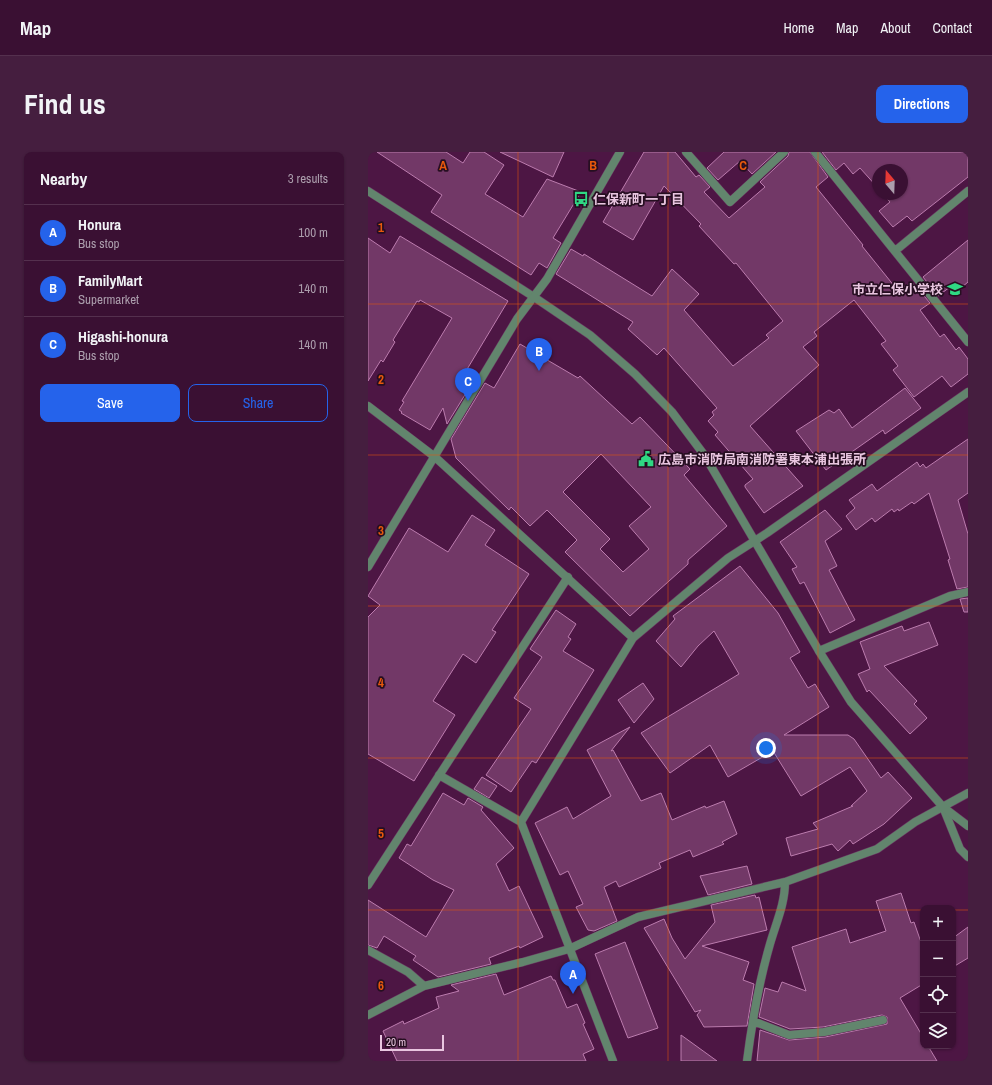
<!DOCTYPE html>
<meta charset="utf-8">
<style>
:root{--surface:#3a1033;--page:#451e3f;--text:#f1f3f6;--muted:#ab9dac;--line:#54304e;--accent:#2563eb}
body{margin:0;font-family:"Archivo Narrow","Noto Sans JP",sans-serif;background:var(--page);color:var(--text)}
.controls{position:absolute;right:12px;bottom:12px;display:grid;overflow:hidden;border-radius:8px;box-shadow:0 1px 3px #0004}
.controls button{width:36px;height:36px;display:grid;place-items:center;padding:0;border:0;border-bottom:1px solid var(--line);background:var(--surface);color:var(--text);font:20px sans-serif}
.compass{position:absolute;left:504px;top:12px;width:36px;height:36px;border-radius:50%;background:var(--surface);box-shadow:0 1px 3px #0004;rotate:341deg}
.scale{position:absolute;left:12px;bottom:10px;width:64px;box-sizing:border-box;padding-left:4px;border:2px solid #e9c6e0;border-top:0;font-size:11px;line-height:14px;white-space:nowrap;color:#e9c6e0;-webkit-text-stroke:3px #260e21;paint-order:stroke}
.you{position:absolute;left:398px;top:596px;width:14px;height:14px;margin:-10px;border:3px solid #fff;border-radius:50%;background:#1a73e8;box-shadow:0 0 0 6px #1a73e833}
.badge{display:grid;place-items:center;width:26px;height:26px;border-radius:50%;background:var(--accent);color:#fff;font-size:13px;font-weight:700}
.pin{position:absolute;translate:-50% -33px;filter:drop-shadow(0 1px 2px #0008)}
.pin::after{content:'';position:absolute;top:21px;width:14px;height:12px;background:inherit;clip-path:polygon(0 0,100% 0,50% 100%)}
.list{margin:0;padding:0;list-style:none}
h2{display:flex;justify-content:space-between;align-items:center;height:52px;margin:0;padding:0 16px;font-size:17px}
h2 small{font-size:13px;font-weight:400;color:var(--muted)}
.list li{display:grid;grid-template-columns:26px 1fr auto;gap:12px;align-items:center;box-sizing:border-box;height:56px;padding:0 16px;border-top:1px solid var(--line)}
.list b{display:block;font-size:15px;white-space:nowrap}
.list p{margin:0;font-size:13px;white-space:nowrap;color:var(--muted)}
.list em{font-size:13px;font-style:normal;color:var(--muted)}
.actions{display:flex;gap:8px;padding:12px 16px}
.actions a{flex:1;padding:9px 0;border:1px solid var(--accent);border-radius:8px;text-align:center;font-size:14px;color:var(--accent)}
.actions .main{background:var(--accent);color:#fff}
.icon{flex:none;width:22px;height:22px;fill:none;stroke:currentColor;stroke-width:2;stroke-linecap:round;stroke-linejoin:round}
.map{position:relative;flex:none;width:600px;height:909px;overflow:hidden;border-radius:8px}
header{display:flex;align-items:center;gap:24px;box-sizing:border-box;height:56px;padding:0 20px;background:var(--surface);border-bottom:1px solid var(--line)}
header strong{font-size:19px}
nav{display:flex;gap:22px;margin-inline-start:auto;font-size:14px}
.intro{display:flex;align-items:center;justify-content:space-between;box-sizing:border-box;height:96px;padding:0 24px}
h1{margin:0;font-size:28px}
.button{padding:10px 18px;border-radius:8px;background:var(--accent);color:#fff;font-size:14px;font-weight:700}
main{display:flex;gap:24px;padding:0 24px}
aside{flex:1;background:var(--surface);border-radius:8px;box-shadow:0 1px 3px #0004}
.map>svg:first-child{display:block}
.building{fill:#723867;stroke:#bc7cae;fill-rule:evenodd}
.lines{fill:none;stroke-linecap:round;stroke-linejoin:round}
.minor-casing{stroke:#693660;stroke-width:9}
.tertiary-casing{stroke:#693660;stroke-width:9}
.minor{stroke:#62856d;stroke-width:8}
.tertiary{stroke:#62856d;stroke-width:8}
.grid{fill:none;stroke:#e8590c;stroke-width:1;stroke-opacity:0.55}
.labels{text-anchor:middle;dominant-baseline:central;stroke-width:3.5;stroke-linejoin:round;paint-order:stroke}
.poi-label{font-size:13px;font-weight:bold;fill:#e9c6e0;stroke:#260e21;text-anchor:start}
.grid-label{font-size:13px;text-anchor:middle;font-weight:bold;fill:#e8590c;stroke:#260e21;stroke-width:3.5;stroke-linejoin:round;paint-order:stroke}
</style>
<header>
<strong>Map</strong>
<nav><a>Home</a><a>Map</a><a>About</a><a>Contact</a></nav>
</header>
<div class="intro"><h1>Find us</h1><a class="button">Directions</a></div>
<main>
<aside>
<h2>Nearby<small>3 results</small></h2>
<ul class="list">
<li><span class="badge">A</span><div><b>Honura</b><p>Bus stop</p></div><em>100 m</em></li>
<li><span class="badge">B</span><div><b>FamilyMart</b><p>Supermarket</p></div><em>140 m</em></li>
<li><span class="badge">C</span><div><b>Higashi-honura</b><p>Bus stop</p></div><em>140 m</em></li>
</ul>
<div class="actions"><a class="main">Save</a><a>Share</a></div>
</aside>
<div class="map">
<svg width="600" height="909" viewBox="0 0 600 909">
<rect width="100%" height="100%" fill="#4d1644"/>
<!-- building -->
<path class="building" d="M9,0h69l17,11 7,-11h14l20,13 -19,29 38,23 24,-38 34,13 -28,46 8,5 -14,25 -8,-5 -8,12 -100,-63 11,-17z
M132,0h64l-11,25z
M276,0h31l21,25 3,-2 11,12 -6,5 25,26 36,-31 -5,-5 28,-26 1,-4h21l18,25 -12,10 47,58 -1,1 33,41 6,-5 4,5 5,-4 2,2 2,-1 16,19 -10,7 20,27 4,-3 12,16 3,-3 9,12v15l-17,13 -9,-11 -28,21 -21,-27 5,-4 -17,-22 5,-3 -32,-41 -40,32 3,4 -14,11 16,18 -69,61 53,60 -39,27 -19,-26v-2l8,-6 -38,-44 3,-3 -10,-11 6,-6 -2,-3 5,-4 -53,-60 -7,7 -29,-26 5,-7 -77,-48 15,-25 12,7 1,-2 68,42 20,-27 27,25 -15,16 49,56 36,-28 -3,-3 17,-14 -47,-58 -2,1 -35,-38 2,-2 -37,-38 -31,54 -30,-18z
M356,0h52l-24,22 -12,-13 -22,19 -11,-12z
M454,0h146v25l-56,44 -5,-5 -14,11 -14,-16 11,-9 -7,-8h19v-24h-24v18l-18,-20 -7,6 -9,-11 -8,7z
M32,84l108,65 -42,70 10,6 -29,47 -4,-16 -13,22 -29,-17 1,-1 -3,-2 5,-8 -2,-1 50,-83 -32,-18 -1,2 -2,-1 -24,39 2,2 -12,20 -2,-2 -13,21v-143l22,15z
M600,88v42l-13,11 -5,-6 -12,9 -15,-19z
M152,192l58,34 2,-2 52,48 8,-7 50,52 -6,6 43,51 -39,34v4l-58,52 -65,-64 12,-12 -30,-30 -17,16 -19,-19 -2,3 -53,-52 -5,-19 34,-56 9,5zM233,302l50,53 -22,19 20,23 -26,23 -23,-23 10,-10 -47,-47z
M537,236l16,20 -36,26 -2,-4 -57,40 -30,-39 33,-21 5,3 5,-4 13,19z
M600,287v54l-10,7 10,34v53l-11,2 -9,-29 2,-1 -21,-66 -15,11 -2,-2 -13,9 -1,-2 -4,3 -2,-3 -17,13 -3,-4 -16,12 -10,-14 9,-8 -6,-8 23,-16 5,7 40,-29 3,5 3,-3 3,4z
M457,358l17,19 -17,12 12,25 -8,4 26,50 -25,13 -26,-51 -4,2 -8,-15 5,-2 -17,-25z
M104,363l23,15 -10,15 44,29 -37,56 4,2 -20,31 -13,-9 -30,47 22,14 -41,66 -46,-27v-137l12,-12 -12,-9 41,-68 39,24z
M372,414l38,47 22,39 -10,6 18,30 7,-4 14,23 -45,28h64l6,4 27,39 7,-6 24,26 -28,26 -31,20 -3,-4 -12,11 -6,-7 -41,12 -5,-18 32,-9 -5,-6 40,-17h-2l16,-15 -17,-24 -49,29 -28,-45 -45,26 -18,-32 -40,28 -29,-40 98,-59 -25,-43 -16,15 -17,21 -25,-26 19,-22 -2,-3z
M600,446v14h-4l-4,-13z
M188,458l20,14 -8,13 3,2 -8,12 31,19 -58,93 -4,-2 -21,31 -25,-17 45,-66 -17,-11 28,-41 -12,-8z
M561,470l9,23 -54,21 33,35 -3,3 13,14 -17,16 -41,-44 -2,2 -9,-18 12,-5 -10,-27 42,-16 2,5z
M275,531l11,16 -20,24 -16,-23z
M262,575l-19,24 2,-1 28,51 20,-8 11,27 33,-14 1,2 18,-7 13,33 -15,8 2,2 -31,13 -3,-7 -31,13 2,5 -42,19 -3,-6 -12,6 13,34 -23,10 -6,-1 -12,-23 7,-3 -15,-33 -8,4 -25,-52 32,-16 6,12 38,-23 -24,-46z
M114,625l15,9 -8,12 -15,-9z
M75,641l21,12 4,-7 15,9 -2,3 33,38 -18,16 13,27 10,-5 24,51 -23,11 -1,-2 -30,12 2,6 -53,13 -25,-17 3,-4 -32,-20 -7,12 -9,-3v-45l58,37 28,-47 -21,-10 -34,-22 8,-14 4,2z
M379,714l5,18 -44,11 -8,-19z
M533,741l10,30 3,-1 9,26v36l-23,14 23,39v9h5l9,15h-180l3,-31 29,10 36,-3 62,-13v-7l-5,-2 -59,12 -33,2 -31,-12 6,-29 13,4 4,-10 24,9 -14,-44 54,-18 4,14 36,-12 -10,-30z
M387,743l1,3 3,-1 8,33 -65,16 47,16 -6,18 11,4 -7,42 -43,1 -7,-12 4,-5 -6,2 -51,-84 20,-9 8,19 13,21 30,-37 -4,-17z
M600,775v31l-15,9v-29z
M257,790l33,86 -30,10 -33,-84z
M128,822l8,21 47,-19 2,4h2l12,28 10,-4 8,19 -2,1 11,25 -11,5 3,7h-189l-14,-30 20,-10 1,3 35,-16 -3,-11 23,-6 -8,-6z
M313,883l36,26h-36z"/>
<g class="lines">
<defs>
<path id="minor" d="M318,0l44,50 54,-50
M447,0l153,190
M0,39l166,106
M527,99l73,-60
M0,254l67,51 198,181
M0,415l149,-248 30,-40 73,-127
M451,499l131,-55 18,-4
M71,623l82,47
M575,655l17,42 8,8
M0,733l200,-308
M0,798l40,22 16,14
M0,863l56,-29 99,-24 46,-13 69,-32 147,-35 92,-33 38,-27 53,-29
M385,869l36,14 35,-3 59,-12
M245,909l-92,-239 112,-184 95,-80 39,-25 201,-141
M379,909c5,-39 12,-79 23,-117 6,-21 15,-40 15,-62"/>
<path id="tertiary" d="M166,145l56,38 45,39 37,38 33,44 114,195 32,51 92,105 25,19"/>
</defs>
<!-- minor casing -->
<use href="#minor" class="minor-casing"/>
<!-- tertiary casing -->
<use href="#tertiary" class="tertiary-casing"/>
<!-- minor -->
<use href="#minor" class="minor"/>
<!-- tertiary -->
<use href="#tertiary" class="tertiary"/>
</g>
<!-- grid -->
<path class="grid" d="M150,0v909M300,0v909M450,0v909M0,152h600M0,303h600M0,454h600M0,606h600M0,758h555M585,758h15"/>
<!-- icons -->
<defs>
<symbol id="bus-bare" viewBox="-9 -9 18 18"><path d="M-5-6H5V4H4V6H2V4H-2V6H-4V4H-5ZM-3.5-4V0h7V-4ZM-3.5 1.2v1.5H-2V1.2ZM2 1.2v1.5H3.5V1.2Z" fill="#2fd883" stroke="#260e21" stroke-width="2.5" paint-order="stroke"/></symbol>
<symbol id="school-bare" viewBox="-9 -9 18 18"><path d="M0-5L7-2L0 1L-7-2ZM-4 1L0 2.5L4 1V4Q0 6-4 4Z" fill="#2fd883" stroke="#260e21" stroke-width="2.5" paint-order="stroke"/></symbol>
<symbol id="civic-bare" viewBox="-9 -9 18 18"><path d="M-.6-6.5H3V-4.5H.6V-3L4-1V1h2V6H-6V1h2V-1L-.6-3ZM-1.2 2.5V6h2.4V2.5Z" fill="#2fd883" stroke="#260e21" stroke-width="2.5" paint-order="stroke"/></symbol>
</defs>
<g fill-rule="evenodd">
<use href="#bus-bare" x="202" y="36" width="22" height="22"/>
<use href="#school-bare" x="576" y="126" width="22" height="22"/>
<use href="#civic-bare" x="267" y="296" width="22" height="22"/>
</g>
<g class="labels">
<!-- poi labels -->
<g class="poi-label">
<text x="225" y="47">仁保新町一丁目</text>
<text x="575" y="137" text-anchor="end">市立仁保小学校</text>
<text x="290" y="307">広島市消防局南消防署東本浦出張所</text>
</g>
</g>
<g class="grid-label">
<text x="75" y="18">A</text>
<text x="225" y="18">B</text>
<text x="375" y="18">C</text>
<text x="13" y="80">1</text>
<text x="13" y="232">2</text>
<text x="13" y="383">3</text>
<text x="13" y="535">4</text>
<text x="13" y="686">5</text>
<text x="13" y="838">6</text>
</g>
</svg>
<div class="controls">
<button>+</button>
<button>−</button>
<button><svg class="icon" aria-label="locate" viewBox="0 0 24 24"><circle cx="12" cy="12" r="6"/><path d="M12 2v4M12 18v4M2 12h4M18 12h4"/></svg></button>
<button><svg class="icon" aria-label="layers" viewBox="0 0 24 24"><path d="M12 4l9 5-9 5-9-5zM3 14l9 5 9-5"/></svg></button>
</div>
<svg class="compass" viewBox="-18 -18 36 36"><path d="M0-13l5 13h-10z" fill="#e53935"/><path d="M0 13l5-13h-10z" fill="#ab9dac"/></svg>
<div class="scale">20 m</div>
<div class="you"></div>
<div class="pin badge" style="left:205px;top:842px">A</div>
<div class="pin badge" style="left:171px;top:219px">B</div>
<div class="pin badge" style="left:100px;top:249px">C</div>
</div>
</main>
